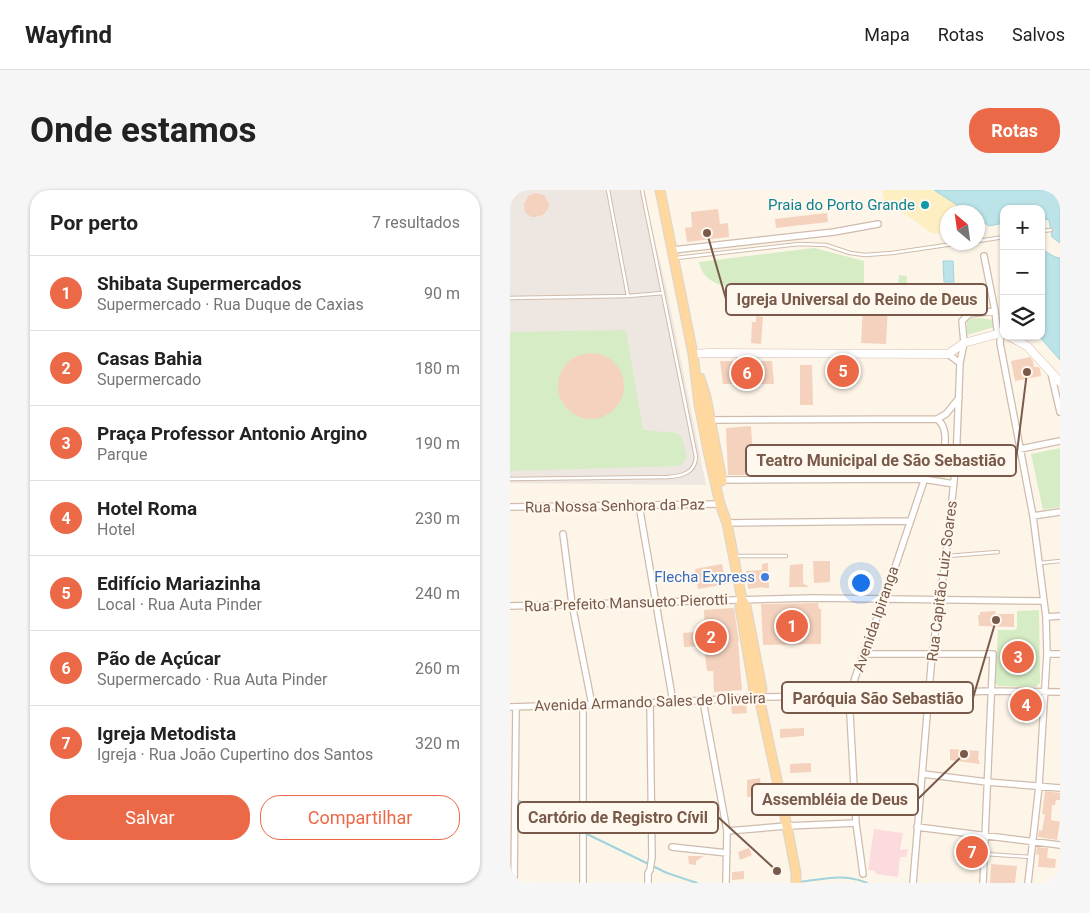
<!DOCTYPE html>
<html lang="pt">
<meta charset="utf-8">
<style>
:root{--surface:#fff;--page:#f6f6f6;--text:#222;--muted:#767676;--line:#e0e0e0;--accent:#ec6948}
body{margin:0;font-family:Roboto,sans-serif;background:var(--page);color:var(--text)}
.controls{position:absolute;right:15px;top:15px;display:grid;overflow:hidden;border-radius:10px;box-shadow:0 1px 4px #0004}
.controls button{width:45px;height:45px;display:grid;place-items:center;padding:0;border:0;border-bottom:1px solid var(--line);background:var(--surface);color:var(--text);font:25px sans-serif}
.compass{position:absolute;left:430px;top:15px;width:45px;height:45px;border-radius:50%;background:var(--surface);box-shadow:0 1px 4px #0004;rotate:331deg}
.you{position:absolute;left:350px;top:392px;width:18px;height:18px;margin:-12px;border:4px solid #fff;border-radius:50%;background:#1a73e8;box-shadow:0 0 0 8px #1a73e833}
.badge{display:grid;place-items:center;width:32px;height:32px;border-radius:50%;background:var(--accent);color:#fff;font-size:16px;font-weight:700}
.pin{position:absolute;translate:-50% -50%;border:2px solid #fff;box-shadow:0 1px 5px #0006}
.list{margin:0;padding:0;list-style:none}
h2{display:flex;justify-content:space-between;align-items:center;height:65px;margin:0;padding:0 20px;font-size:21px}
h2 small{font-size:16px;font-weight:400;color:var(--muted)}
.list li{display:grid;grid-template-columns:32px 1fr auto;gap:15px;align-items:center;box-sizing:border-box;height:75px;padding:0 20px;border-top:1px solid var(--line)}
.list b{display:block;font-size:19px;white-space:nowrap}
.list p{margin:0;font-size:16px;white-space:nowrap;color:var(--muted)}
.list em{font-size:16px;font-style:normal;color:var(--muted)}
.actions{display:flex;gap:10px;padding:15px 20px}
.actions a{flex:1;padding:11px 0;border:1px solid var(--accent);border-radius:20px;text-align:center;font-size:18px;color:var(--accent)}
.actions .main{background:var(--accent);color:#fff}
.icon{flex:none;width:28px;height:28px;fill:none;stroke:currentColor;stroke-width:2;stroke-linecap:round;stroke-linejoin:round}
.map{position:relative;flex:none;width:550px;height:693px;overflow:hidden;border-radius:20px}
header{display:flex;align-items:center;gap:30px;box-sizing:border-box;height:70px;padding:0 25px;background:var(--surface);border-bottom:1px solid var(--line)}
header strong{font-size:24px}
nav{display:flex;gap:28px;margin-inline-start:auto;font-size:18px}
.intro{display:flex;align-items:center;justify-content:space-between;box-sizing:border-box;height:120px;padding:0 30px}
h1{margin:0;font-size:35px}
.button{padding:12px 22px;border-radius:20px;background:var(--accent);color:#fff;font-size:18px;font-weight:700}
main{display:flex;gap:30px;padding:0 30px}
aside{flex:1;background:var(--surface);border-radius:20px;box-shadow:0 1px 4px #0004}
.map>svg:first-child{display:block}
.industrial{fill:#eee7e1}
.medical{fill:#fcdbdf}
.green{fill:#d6ecc5}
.sand{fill:#feefc2}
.water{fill:#bbe3e8;stroke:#a0d3db}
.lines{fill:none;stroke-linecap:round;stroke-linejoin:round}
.stream{stroke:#a0d3db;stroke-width:2}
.building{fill:#f4d2be}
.lane-casing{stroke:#d0bcac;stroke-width:4.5}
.street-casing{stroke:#d0bcac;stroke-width:8}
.secondary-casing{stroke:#d6beac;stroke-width:9}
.primary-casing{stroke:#dcd4d0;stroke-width:11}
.lane{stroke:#fff;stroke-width:2.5}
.street{stroke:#fff;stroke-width:5.5}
.secondary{stroke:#fff;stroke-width:8}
.primary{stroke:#fed89e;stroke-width:9}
.culture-dot{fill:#0f9aa8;stroke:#fff8ef;stroke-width:2}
.shop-dot{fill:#3f7fe0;stroke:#fff8ef;stroke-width:2}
.labels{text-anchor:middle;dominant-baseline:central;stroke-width:4;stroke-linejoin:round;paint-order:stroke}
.culture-label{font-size:15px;fill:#0d838f;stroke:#fff8ef;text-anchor:end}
.street-label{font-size:15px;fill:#795a4a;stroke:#fff8ef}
.shop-label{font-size:15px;fill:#366cbe;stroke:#fff8ef;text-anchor:end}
.leader{fill:none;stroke:#795a4a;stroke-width:2}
.callout-dot{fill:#795a4a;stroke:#fff8ef;stroke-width:2}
.callout{fill:#fff8ef;stroke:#795a4a;stroke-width:2}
.callout-label{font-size:16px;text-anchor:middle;font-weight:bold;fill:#795a4a}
</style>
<header>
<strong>Wayfind</strong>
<nav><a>Mapa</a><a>Rotas</a><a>Salvos</a></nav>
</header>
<div class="intro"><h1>Onde estamos</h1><a class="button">Rotas</a></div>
<main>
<aside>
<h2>Por perto<small>7 resultados</small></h2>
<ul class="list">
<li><span class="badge">1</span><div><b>Shibata Supermercados</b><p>Supermercado · Rua Duque de Caxias</p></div><em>90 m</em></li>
<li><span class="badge">2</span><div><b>Casas Bahia</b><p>Supermercado</p></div><em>180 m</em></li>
<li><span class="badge">3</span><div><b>Praça Professor Antonio Argino</b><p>Parque</p></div><em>190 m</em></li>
<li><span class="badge">4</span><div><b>Hotel Roma</b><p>Hotel</p></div><em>230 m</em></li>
<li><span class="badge">5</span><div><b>Edifício Mariazinha</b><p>Local · Rua Auta Pinder</p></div><em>240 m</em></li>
<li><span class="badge">6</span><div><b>Pão de Açúcar</b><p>Supermercado · Rua Auta Pinder</p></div><em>260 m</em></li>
<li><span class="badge">7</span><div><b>Igreja Metodista</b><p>Igreja · Rua João Cupertino dos Santos</p></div><em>320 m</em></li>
</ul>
<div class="actions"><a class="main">Salvar</a><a>Compartilhar</a></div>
</aside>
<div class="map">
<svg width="550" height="693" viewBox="0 0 550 693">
<rect width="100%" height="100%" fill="#fdf5e8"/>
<!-- industrial -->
<path class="industrial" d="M0,0h133l24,101 39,194 -196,-2z"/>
<!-- medical -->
<path class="medical" d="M364,639l29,4 -3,17 8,-1 -2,8h-6l-2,20 -22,-3 -1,-3 -7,-1z"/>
<!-- green -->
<path class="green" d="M304,58l50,13v26l-130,1c-16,-3 -31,-7 -35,-26z
M389,85l8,1 -1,20h-9z
M469,128l14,2 1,7 -27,8v-16z
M116,140l17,100 34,3 5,4 5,20 -6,9 -171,5v-139z
M550,258v59l-17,3 -12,-56z
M423,268l15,3 -3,18 -19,2z
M529,420l1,73 -4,4 -38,-1 -3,-3 3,-53h17l2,-2v-17z"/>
<!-- sand -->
<path class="sand" d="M373,0h51l34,22h-20l-1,20 -14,2 -50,-36z"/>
<!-- water -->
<path class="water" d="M424,0h126v53l-8,-6 -3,-17 -8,-2v-9h-37v14l-15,3 -11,-8v-6h-10z
M533,60l12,7 5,1v102l-21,-24h2v-85z
M433,71h10l1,21h-10z"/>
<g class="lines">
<!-- stream -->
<path class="stream" d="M7,610l150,73 30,10
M290,692c23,-3 45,-9 67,1"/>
</g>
<!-- building -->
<path class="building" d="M25,3l9,2 6,11 -7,9 -8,2h-4l-6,-5 -1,-8 4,-8z
M208,19l2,15 8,-1 1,14 -42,5 -2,-14 7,-1 -1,-15z
M317,23l1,9 -52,6 -1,-9z
M353,117l25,1 -2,36 -25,-1z
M246,126l7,1 -2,27 -10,-1 1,-21h4z
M48 196a33 33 0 1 1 66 0a33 33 0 1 1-66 0Z
M520,167l3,4 1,6h4l2,2 1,7 -26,5 -4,-20z
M210,171h52l2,23h-51z
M328,171l11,1 -1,19 -10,-1z
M290,175h12l1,40h-13z
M241,236l2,32h-6l1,17h-20l-2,-47z
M303,371h17v21l-16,1z
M258,373l1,25h-6v-1l-15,2 -2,-18 16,-1v-6z
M212,374l4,20 -28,5 -3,-20z
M293,374v19l6,4h-20l1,-22z
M308,413l1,6h2v35l-58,1 -2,-41z
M224,418l4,28 1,5h-1l4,49 -28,2 -1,-21h-6l-3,-25 -20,1 -1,-14 22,-2 -1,-21z
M485,421l1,3h18v13l-35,-1 -1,-11h2v-3z
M236,515l1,8 -15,1 -1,-8z
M294,538v8l-24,2v-9z
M440,559l29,2 -1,7 2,6 -30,-4z
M301,573v9l-21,1v-9z
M250,588l3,27h4v9l-10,1 -2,-18h-8v-17z
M535,601l15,2v7h-4l-1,5h-3l-1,15 9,2 -3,18 -19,-3 1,-7 3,1 3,-17h-3z
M527,657l11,1 -1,10 9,1 -1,9 -17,-1 1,-12 -3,-1z
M239,658l3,7 -12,5 -2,-8z
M178,666h16l-8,5v4l-7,-1z
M481,674l26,2 -2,17h-25z
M234,681v8l-12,1v-8z"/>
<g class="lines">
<defs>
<path id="lane" d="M98,0l20,106
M531,41l10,-1
M468,51l26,-4
M166,68l123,-14 27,1 24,8 15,2 27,-2 75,-11
M0,108l118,-2 35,-3
M0,289l158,-2c14,-1 27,-4 28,-20l-54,-267
M226,366h50
M437,366l51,-4
M531,373l19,-2
M475,664l45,3"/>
<path id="street" d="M163,60l161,-18 44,-8
M474,66l11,55 2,18 4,4 -1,10 33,173 13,101 1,37 -8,132 -11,97
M438,164l12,9
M541,183l9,39
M427,229c11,8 8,24 7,36
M199,230l228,-1 9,-5 13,-16
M211,290l202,-1 31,5
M129,315l34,197
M0,317l210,-3
M523,326l27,-4
M217,333l182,-2
M53,344l9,70 20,101
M0,416l302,-8 231,3
M536,427l14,-1
M353,464h130l-10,229
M537,464h13
M193,511l24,130 -1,52
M73,515v178
M0,517l163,-5 86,-5 90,-1 142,-5 69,1
M413,584l64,8 73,6
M344,605l67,-1
M407,637l143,18
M217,641l60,-5 69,-3
M162,657l55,6
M353,684l-7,-51 -7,-127 14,-42 21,-54 49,-146 11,1 12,7 104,-21
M4,693l2,-176
M138,693v-10l2,-3 2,-13 -2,-154
M403,693l19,-228 14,-99 10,-94 4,-99 4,-20 -2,-22 7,-7 26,-3"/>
<path id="secondary" d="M499,146l18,10 33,36
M183,164l16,-1 239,1 16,-11 37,-10 3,1"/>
<path id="primary" d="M150,0l33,164 6,50 9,47 12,53 7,19 15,77 4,6 16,83 -3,8
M190,188l6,19 16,84
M232,410l-2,7 14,83 5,7 28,129 9,47v10"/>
</defs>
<!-- lane casing -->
<use href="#lane" class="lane-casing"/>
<!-- street casing -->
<use href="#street" class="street-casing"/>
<!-- secondary casing -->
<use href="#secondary" class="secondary-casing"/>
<!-- primary casing -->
<use href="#primary" class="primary-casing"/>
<!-- lane -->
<use href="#lane" class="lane"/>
<!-- street -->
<use href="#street" class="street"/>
<!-- secondary -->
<use href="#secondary" class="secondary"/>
<!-- primary -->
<use href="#primary" class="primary"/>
</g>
<!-- markers -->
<circle class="culture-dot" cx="415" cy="15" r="5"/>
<circle class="shop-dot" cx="255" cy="387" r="5"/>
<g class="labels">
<!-- culture labels -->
<g class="culture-label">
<text x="405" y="15">Praia do Porto Grande</text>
</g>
<!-- street labels -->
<g class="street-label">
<text transform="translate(105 316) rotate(-1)">Rua Nossa Senhora da Paz</text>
<text transform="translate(432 391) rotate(-83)">Rua Capitão Luiz Soares</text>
<text transform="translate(116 413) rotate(-2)">Rua Prefeito Mansueto Pierotti</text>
<text transform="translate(366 429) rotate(-71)">Avenida Ipiranga</text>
<text transform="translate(140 512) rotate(-2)">Avenida Armando Sales de Oliveira</text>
</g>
<!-- shop labels -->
<g class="shop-label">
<text x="245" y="387">Flecha Express</text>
</g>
</g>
<!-- callouts -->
<path class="leader" d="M197 43L216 109M517 182L506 270M486 430L463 508M454 564L408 609M267 681L208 627"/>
<g class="callout-dot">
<circle cx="197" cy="43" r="5"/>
<circle cx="517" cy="182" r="5"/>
<circle cx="486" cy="430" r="5"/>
<circle cx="454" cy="564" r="5"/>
<circle cx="267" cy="681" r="5"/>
</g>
<g class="callout">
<rect x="216" y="94" width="261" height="31" rx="5"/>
<rect x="236" y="255" width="270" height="31" rx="5"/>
<rect x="272" y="492" width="191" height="31" rx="5"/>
<rect x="242" y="594" width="166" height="31" rx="5"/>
<rect x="8" y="612" width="200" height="31" rx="5"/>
</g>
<g class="callout-label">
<text x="347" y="115">Igreja Universal do Reino de Deus</text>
<text x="371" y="276">Teatro Municipal de São Sebastião</text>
<text x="368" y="514">Paróquia São Sebastião</text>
<text x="325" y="615">Assembléia de Deus</text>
<text x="108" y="633">Cartório de Registro Cívil</text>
</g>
</svg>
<div class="controls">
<button>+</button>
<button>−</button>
<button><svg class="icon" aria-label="layers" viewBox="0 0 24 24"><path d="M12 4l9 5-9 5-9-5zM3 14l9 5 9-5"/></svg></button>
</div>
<svg class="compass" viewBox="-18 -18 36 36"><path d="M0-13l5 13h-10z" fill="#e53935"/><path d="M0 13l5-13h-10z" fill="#767676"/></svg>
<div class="you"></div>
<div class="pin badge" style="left:282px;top:436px">1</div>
<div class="pin badge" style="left:201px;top:447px">2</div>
<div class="pin badge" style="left:508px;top:467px">3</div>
<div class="pin badge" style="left:516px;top:515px">4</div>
<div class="pin badge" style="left:333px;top:181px">5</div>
<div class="pin badge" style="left:237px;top:183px">6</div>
<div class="pin badge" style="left:462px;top:662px">7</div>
</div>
</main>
